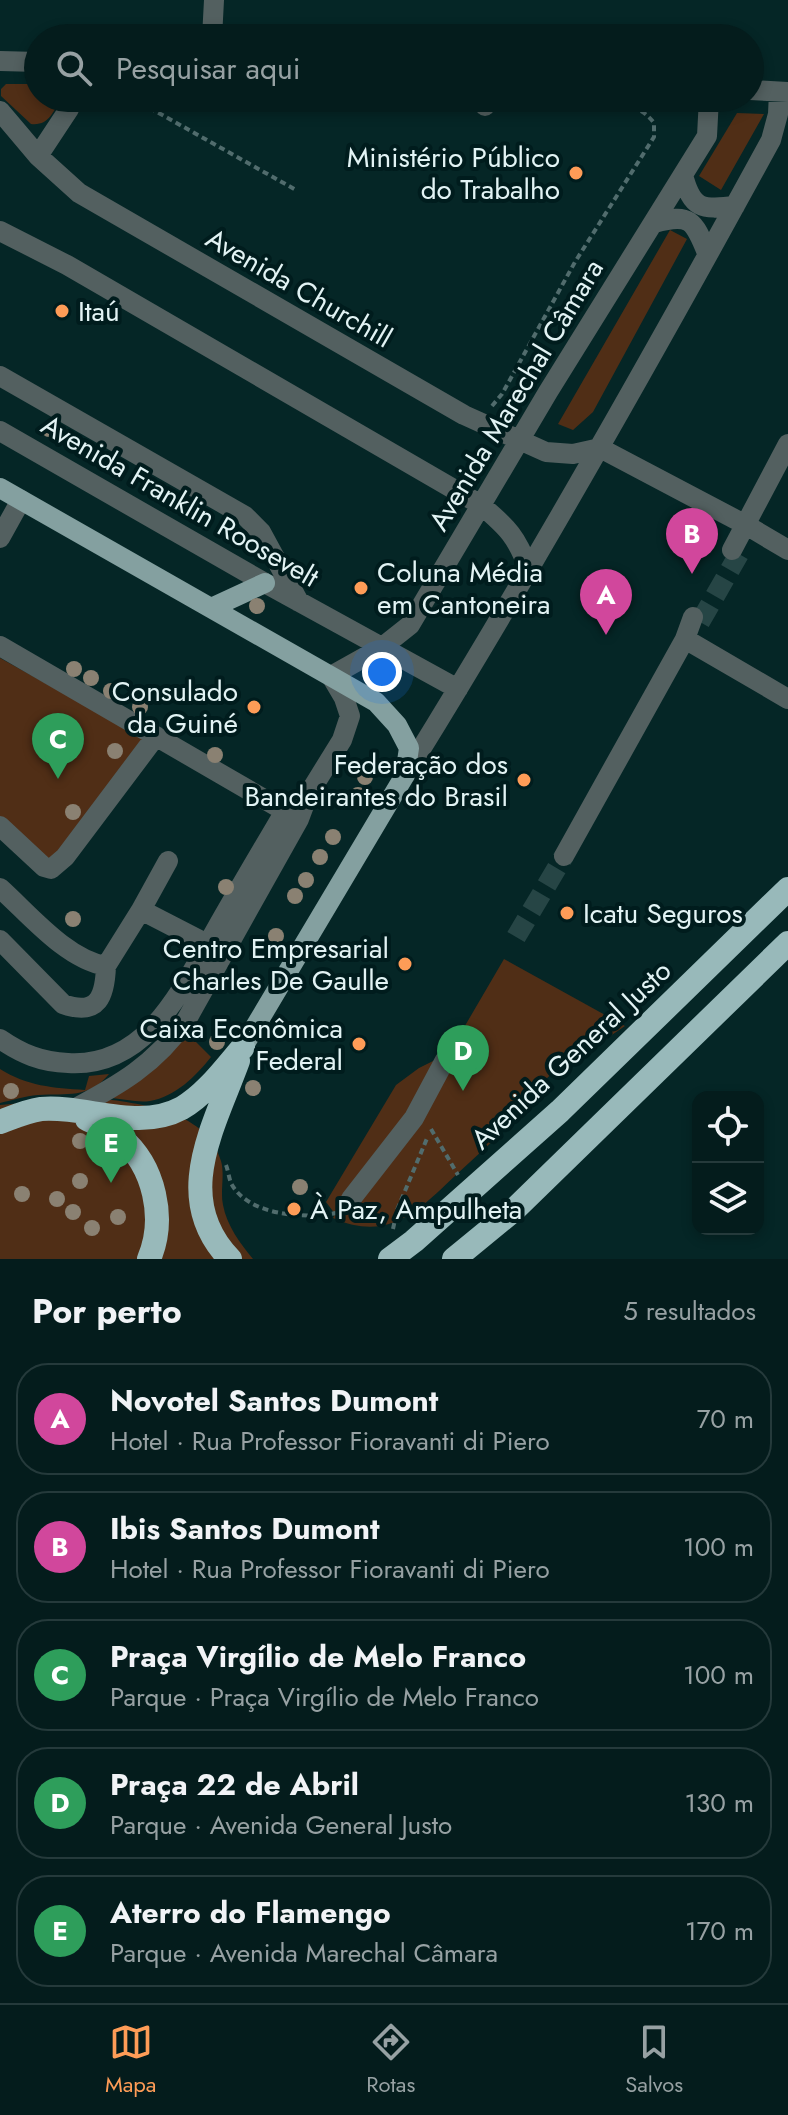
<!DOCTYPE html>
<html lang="pt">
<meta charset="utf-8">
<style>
:root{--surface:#041c1c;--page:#0d2525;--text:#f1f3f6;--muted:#97a1a3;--line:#253a3b;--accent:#fe9c57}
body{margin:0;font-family:Jost,sans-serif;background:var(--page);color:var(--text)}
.controls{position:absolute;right:24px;bottom:24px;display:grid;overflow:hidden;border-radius:16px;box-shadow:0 4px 12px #0003}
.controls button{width:72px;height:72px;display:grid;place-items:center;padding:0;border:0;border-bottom:2px solid var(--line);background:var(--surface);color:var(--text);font:40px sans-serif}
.you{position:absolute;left:382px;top:672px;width:28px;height:28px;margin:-20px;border:6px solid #fff;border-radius:50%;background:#1a73e8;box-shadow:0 0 0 12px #1a73e833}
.badge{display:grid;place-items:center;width:52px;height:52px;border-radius:50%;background:var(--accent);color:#fff;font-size:26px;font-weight:700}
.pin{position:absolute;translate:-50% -66px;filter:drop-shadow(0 2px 4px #0008)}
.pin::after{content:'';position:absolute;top:42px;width:28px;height:24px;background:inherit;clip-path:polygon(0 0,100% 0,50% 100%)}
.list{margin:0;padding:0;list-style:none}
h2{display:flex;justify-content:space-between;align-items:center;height:104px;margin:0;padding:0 32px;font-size:34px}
h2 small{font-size:26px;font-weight:400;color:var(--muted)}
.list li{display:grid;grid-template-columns:52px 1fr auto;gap:24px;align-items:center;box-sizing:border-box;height:112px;margin:0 16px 16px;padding:0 16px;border:2px solid var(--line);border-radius:32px}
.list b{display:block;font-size:30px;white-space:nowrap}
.list p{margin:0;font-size:26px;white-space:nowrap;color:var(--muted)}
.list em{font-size:26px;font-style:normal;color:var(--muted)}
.icon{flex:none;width:44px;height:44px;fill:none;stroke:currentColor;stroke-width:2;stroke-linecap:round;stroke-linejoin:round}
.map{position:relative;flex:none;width:788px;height:1259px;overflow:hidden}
.search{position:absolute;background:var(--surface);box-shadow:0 4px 12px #0003;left:24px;right:24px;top:24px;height:88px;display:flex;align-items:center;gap:20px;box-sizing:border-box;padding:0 28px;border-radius:44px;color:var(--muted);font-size:30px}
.sheet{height:744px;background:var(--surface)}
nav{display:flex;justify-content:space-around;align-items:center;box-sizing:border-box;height:112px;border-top:2px solid var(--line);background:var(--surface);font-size:22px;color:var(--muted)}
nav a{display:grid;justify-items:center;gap:4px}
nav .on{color:var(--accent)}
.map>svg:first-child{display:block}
.green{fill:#502e16}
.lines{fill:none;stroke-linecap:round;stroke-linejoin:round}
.minor-tunnel{stroke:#264545;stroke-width:20;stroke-dasharray:20 10;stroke-linecap:butt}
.path{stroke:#516c6d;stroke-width:4;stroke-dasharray:6 4;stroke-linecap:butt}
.minor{stroke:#536060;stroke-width:20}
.major{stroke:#84a0a0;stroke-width:20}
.highway{stroke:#98b9ba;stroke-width:24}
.tree{fill:#8a8172}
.poi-dot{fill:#fe9c57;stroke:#001c1d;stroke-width:3}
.labels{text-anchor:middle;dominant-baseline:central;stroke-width:8;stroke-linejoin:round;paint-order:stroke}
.poi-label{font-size:28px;fill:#e2f3f4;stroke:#001c1d;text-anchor:end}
.street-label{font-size:28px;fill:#e2f3f4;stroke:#001c1d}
</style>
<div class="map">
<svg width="788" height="1259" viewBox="0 0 788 1259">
<rect width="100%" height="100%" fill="#052626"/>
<!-- green -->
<path class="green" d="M6,84h32v14h23c-8,14 -12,28 -30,26l-30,-28v-7z
M737,113l27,1 -43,76 -22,-14z
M670,230l17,9 -94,173 -20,18 -15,-6z
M0,658l146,81 -96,126 -50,-46z
M504,959l121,67 -31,21 -16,2 -50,47 -6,18c-22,20 -43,40 -65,60 -38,36 -68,69 -124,44l2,-4 -9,-12 70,-117 23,-17 14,-7 12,-1z
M187,1033l24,24c-15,19 -36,40 -61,44 -12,2 -26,-2 -38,-3z
M0,1069c27,17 53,19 85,21l4,-14 20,-2c-20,25 -42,19 -71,21 -13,1 -25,5 -38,8z
M89,1097c45,6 117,11 132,64 4,14 -1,30 2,44 4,21 17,38 30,54h-253v-154z"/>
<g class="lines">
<!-- minor-tunnel -->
<path class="minor-tunnel" d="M700,622l39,-68
M516,937l48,-81"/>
<!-- path -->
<path class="path" d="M132,98l164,92
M492,406l10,-12 73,-132 79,-125v-14c-20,-27 -57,-21 -88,-24
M431,1129l27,46
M226,1165c2,5 3,13 5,18 17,33 74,36 105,30
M393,1229l4,-19 31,-74"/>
<!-- minor -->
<path class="minor" d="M212,38l2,-38
M0,61l38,1
M750,90l38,2
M485,106v-8
M0,111l38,45 41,37 385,222 82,37 27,2 27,-6
M38,156l31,-47
M683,175c9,34 18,35 52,31
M654,223c36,-10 40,-3 53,30
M0,231l67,34 414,240c27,23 36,32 48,65
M0,376l245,140 16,16 38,70
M0,431l265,152 193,106
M600,448l146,77 42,25
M0,538l21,-38
M732,550l56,-106
M685,639l103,60
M0,646l295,171
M405,775c129,-208 249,-421 366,-635l7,-26 1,-22
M0,826l44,41 7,2 14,-12 91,-121
M564,856l121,-217 8,-22
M168,861l-27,49 66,34
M0,888c30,27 66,71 106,78l35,-56
M0,940l63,64c36,13 42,-9 43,-38
M0,1039c22,15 41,23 68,24 78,5 113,-72 146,-130 23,-41 47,-81 71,-122
M70,1111c49,-26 85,-46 117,-92l112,-200 9,-24 34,-55 8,-24 -6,-18 -13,-22 50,-28 29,-23 138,-233 159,-256 2,-38
M351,1199l63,-81 31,-58"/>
<!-- major -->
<path class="major" d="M0,488l376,214 21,23 12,23 -4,27 -162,272
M211,608l54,-25"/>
<!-- highway -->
<path class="highway" d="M87,1119c11,6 24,10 33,18 35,29 46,82 29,122
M0,1122c13,-5 27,-11 41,-13 45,-4 97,23 141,-1 24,-14 43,-40 61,-61
M230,1259c-59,-61 -16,-132 8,-198
M390,1259l24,-18 146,-130 228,-222
M454,1259l61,-50 273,-266"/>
</g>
<!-- trees -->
<g class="tree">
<circle cx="49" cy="429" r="8"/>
<circle cx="257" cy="606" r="8"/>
<circle cx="74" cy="669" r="8"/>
<circle cx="91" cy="678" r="8"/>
<circle cx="111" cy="691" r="8"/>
<circle cx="140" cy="707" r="8"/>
<circle cx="115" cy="751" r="8"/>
<circle cx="215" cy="755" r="8"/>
<circle cx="365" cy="777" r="8"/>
<circle cx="358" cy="795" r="8"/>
<circle cx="73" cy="812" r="8"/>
<circle cx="333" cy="837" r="8"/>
<circle cx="320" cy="857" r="8"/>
<circle cx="306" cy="880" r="8"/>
<circle cx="226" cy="887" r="8"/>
<circle cx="295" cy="896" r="8"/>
<circle cx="73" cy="919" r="8"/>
<circle cx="276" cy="936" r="8"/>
<circle cx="217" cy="1042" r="8"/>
<circle cx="253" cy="1088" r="8"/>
<circle cx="11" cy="1091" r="8"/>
<circle cx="80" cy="1141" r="8"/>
<circle cx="80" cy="1181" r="8"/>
<circle cx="300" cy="1187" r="8"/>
<circle cx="22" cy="1194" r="8"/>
<circle cx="57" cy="1199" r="8"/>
<circle cx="73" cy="1212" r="8"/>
<circle cx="118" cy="1217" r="8"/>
<circle cx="92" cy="1228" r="8"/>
</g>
<!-- markers -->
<g class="poi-dot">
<circle cx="576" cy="173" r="8"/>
<circle cx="62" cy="311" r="8"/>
<circle cx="361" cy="588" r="8"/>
<circle cx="254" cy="707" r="8"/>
<circle cx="524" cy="780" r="8"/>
<circle cx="567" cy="913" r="8"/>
<circle cx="405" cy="964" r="8"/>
<circle cx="359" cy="1044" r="8"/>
<circle cx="294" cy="1209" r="8"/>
</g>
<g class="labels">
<!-- poi labels -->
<g class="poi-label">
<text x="560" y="157">Ministério Público<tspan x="560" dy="32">do Trabalho</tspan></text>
<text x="78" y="311" text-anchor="start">Itaú</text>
<text x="377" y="572" text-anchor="start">Coluna Média<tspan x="377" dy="32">em Cantoneira</tspan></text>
<text x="238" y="691">Consulado<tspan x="238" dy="32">da Guiné</tspan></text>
<text x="508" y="764">Federação dos<tspan x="508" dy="32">Bandeirantes do Brasil</tspan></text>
<text x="583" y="913" text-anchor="start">Icatu Seguros</text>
<text x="389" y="948">Centro Empresarial<tspan x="389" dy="32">Charles De Gaulle</tspan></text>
<text x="343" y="1028">Caixa Econômica<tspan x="343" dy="32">Federal</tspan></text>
<text x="310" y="1209" text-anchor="start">À Paz, Ampulheta</text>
</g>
<!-- street labels -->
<g class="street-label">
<text transform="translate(299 288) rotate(30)">Avenida Churchill</text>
<text transform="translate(516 395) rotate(-59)">Avenida Marechal Câmara</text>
<text transform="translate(180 501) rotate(30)">Avenida Franklin Roosevelt</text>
<text transform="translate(571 1055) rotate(-43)">Avenida General Justo</text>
</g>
</g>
</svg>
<div class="controls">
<button><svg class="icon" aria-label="locate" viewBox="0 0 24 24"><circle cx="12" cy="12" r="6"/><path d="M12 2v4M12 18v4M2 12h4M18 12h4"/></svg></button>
<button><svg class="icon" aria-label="layers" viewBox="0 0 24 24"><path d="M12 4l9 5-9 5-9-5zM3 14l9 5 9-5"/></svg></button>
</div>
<div class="you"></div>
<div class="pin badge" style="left:606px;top:635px;background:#d1479c">A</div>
<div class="pin badge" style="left:692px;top:574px;background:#d1479c">B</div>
<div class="pin badge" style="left:58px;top:779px;background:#2e9e5b">C</div>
<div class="pin badge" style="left:463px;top:1091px;background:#2e9e5b">D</div>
<div class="pin badge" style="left:111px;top:1183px;background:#2e9e5b">E</div>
<div class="search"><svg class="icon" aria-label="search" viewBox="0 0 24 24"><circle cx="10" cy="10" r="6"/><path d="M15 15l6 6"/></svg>Pesquisar aqui</div>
</div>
<section class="sheet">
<h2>Por perto<small>5 resultados</small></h2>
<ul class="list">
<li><span class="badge" style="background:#d1479c">A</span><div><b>Novotel Santos Dumont</b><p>Hotel · Rua Professor Fioravanti di Piero</p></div><em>70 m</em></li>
<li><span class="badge" style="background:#d1479c">B</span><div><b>Ibis Santos Dumont</b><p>Hotel · Rua Professor Fioravanti di Piero</p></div><em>100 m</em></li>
<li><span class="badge" style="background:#2e9e5b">C</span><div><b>Praça Virgílio de Melo Franco</b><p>Parque · Praça Virgílio de Melo Franco</p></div><em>100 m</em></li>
<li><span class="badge" style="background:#2e9e5b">D</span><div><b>Praça 22 de Abril</b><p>Parque · Avenida General Justo</p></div><em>130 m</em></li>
<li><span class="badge" style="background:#2e9e5b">E</span><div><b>Aterro do Flamengo</b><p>Parque · Avenida Marechal Câmara</p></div><em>170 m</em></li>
</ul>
</section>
<nav>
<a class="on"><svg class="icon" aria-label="map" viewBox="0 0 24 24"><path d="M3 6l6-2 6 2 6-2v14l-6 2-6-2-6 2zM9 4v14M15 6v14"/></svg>Mapa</a>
<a><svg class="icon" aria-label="directions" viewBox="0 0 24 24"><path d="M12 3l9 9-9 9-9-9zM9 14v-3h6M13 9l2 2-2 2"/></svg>Rotas</a>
<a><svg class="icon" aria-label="saved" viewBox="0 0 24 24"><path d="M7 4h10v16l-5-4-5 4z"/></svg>Salvos</a>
</nav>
